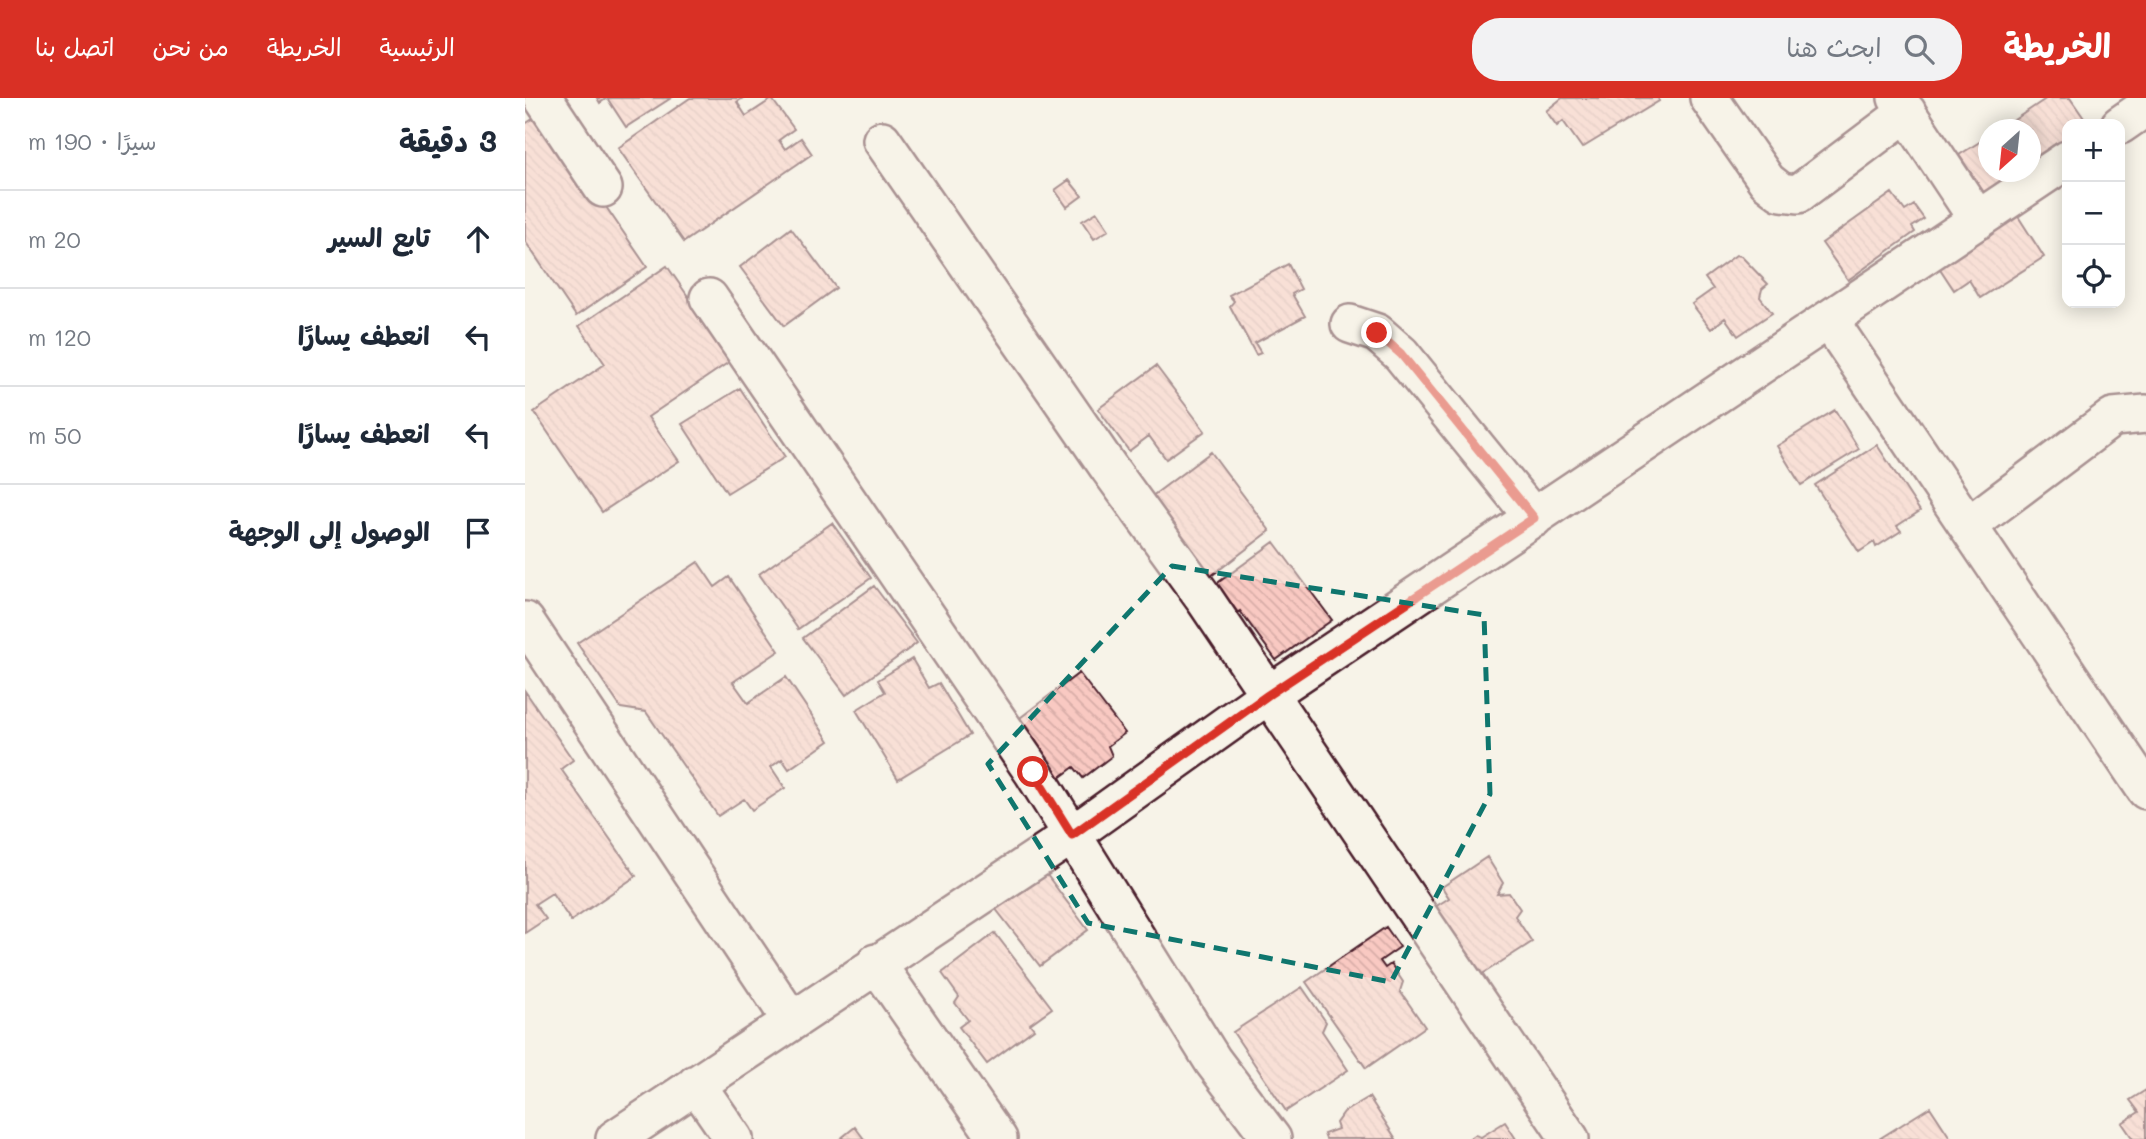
<!DOCTYPE html>
<html lang="ar">
<meta charset="utf-8">
<style>
:root{--surface:#fff;--page:#f2f2f3;--text:#1f2937;--muted:#747a83;--line:#e0e1e3;--accent:#d93025}
body{margin:0;font-family:Mali,"Playpen Sans Arabic",sans-serif;background:var(--page);color:var(--text);direction:rtl}
.controls{position:absolute;right:21px;top:21px;display:grid;overflow:hidden;border-radius:14px;box-shadow:0 4px 18px #0003}
.controls button{width:63px;height:63px;display:grid;place-items:center;padding:0;border:0;border-bottom:2px solid var(--line);background:var(--surface);color:var(--text);font:35px sans-serif}
.compass{position:absolute;left:1453px;top:21px;width:63px;height:63px;border-radius:50%;background:var(--surface);box-shadow:0 4px 18px #0003;rotate:207deg}
.stop{position:absolute;width:21px;height:21px;margin:-16px;border:5px solid #d93025;border-radius:50%;background:#fff}
.stop.end{background:#d93025;border-color:#fff;box-shadow:0 2px 7px #0008}
.list{margin:0;padding:0;list-style:none}
h2{display:flex;justify-content:space-between;align-items:center;height:91px;margin:0;padding:0 28px;font-size:30px}
h2 small{font-size:23px;font-weight:400;color:var(--muted)}
.list li{display:grid;grid-template-columns:46px 1fr auto;gap:21px;align-items:center;box-sizing:border-box;height:98px;padding:0 28px;border-top:2px solid var(--line)}
.list b{display:block;font-size:26px;white-space:nowrap}
.list em{font-size:23px;font-style:normal;color:var(--muted)}
.icon{flex:none;width:38px;height:38px;fill:none;stroke:currentColor;stroke-width:2;stroke-linecap:round;stroke-linejoin:round}
.map{position:relative;flex:none;width:1621px;height:1041px;overflow:hidden;direction:ltr}
header{display:flex;align-items:center;gap:42px;box-sizing:border-box;height:98px;padding:0 35px;background:var(--accent);color:#fff}
header strong{font-size:33px}
nav{display:flex;gap:38px;margin-inline-start:auto;font-size:24px}
.search{width:490px;height:63px;background:var(--page);display:flex;align-items:center;gap:18px;box-sizing:border-box;padding:0 24px;border-radius:28px;color:var(--muted);font-size:26px}
main{display:flex}
aside{flex:1;background:var(--surface)}
.map>svg:first-child{display:block}
.building{fill:url(#building-back-hatch);stroke:#4a1f2b;stroke-width:2}
.lines{fill:none;stroke-linecap:round;stroke-linejoin:round}
.street-casing{stroke:#4a1f2b;stroke-width:42}
.street{stroke:#f7f3e8;stroke-width:37}
.route{stroke:#d93025;stroke-width:9}
.marked{fill:none;stroke:#0f766e;stroke-width:5;stroke-dasharray:14 9;stroke-linejoin:round}
</style>
<header>
<strong>الخريطة</strong>
<div class="search"><svg class="icon" aria-label="search" viewBox="0 0 24 24"><circle cx="10" cy="10" r="6"/><path d="M15 15l6 6"/></svg>ابحث هنا</div>
<nav><a>الرئيسية</a><a>الخريطة</a><a>من نحن</a><a>اتصل بنا</a></nav>
</header>
<main>
<div class="map">
<svg width="1621" height="1041" viewBox="0 0 1621 1041">
<defs>
<pattern id="building-back-hatch" width="6" height="6" patternUnits="userSpaceOnUse" patternTransform="scale(1.75)"><rect width="6" height="6" fill="#f9c9c2"/><path d="M-1 5l2 2M0 0l6 6M5-1l2 2" fill="none" stroke="#d7aca7"/></pattern>
</defs>
<rect width="100%" height="100%" fill="#f7f3e8"/>
<filter id="ink" filterUnits="userSpaceOnUse"><feTurbulence type="fractalNoise" baseFrequency=".0143" numOctaves="2"/><feDisplacementMap in="SourceGraphic" scale="14" xChannelSelector="R" yChannelSelector="G"/><feConvolveMatrix kernelMatrix="1 2 1 2 8 2 1 2 1" color-interpolation-filters="sRGB"/></filter>
<g filter="url(#ink)">
<!-- building -->
<path class="building" d="M72,0h74l-45,29 -19,-29 -7,5z
M165,0h53l-6,4 9,14 26,-17 22,30 -15,11 6,9 16,-11 11,16 -128,88 -66,-94z
M1037,0h96l1,3 -77,47 -19,-27 -6,5 -11,-15z
M1522,0h23l18,26h-21v20l-36,24v-38h-32z
M17,15l105,154 -71,49 -51,-75v-117z
M1464,38v36h36l-38,25 -28,-42z
M544,82l13,16 -15,11 -12,-17z
M1367,95l13,18 9,-6 10,14 -12,8 3,5 -67,48 -26,-37z
M1489,112l30,47 -64,41 -11,-18 -15,10 -19,-29z
M572,114l12,18 -15,9 -12,-18z
M266,130l45,60 -52,38 -44,-59z
M1211,157l5,1 27,28 -6,5 -2,8 12,16 -34,23 -13,-18 -14,11 -19,-25 21,-15 -8,-11z
M763,166l13,25 -9,5 13,22 -50,27 6,10 -5,2 -26,-49 4,-5 -5,-6z
M142,168l65,94 -84,57 31,44 -77,51 -68,-100 71,-48 -26,-38z
M631,268l49,65 -39,28 -17,-23 -20,15 -31,-42z
M215,290l45,69 -58,36 -45,-69z
M1310,312l24,39 -58,36 -24,-39z
M1352,347l43,66 -23,15 4,5 -25,16 -2,-5 -15,10 -44,-67z
M686,354l59,79 -63,48 -60,-79z
M307,425l39,55 -73,51 -39,-55z
M749,444l58,78 -56,40 -36,-49 -7,5 -21,-29z
M173,464l17,25 14,-10 50,74 -46,31 15,21 38,-26 43,64 -40,28 -7,-10 -11,8 14,21 -33,22 -8,-11 -26,17 -72,-104 -25,-4 -44,-65z
M349,488l43,57 -71,52 -43,-57z
M387,561l17,29 10,-5 31,52 -72,44 -42,-69 29,-18 -7,-12z
M554,575l46,60 -17,13 4,10 -29,22 -9,-11 -15,11 -43,-57z
M0,593l48,69 -12,9 75,107 -65,45 -19,-28 -17,11 11,15 -21,14z
M962,759l16,26 -6,11 12,-1 11,16 -5,7 17,26 -59,38 -46,-68 22,-14 -7,-11z
M519,773l44,59 -48,36 -45,-58z
M861,829l14,20 -20,14 5,7 6,-4 12,18 -3,9 25,36 -59,41 -60,-86z
M470,835l57,75 -22,16 4,5 -47,35 -28,-37 9,-7 -13,-17 4,-6 -17,-24z
M777,889l24,35 -4,9 26,39 -62,41 -53,-79z
M1621,992v49h-13l-11,-16 17,-11 -9,-12z
M844,999l27,42h-70l-2,-5 14,-5 -2,-6 8,-11z
M1405,1009l21,32h-72z
M980,1024l11,17h-48l7,-4 6,2z
M330,1029l9,12h-24z"/>
<g class="lines">
<defs>
<path id="street" d="M18,0l60,90
M1184,0l58,83 14,11 17,2 109,-82
M1372,0l81,122
M1595,27l26,-18
M357,42l227,328 96,132 365,539
M184,200l324,474 180,289 59,78
M1304,222l317,470
M825,226l27,9 24,21 133,164
M1443,428l145,-109 33,-3
M0,523l266,399
M351,865l122,176
M171,986l38,55
M90,1041l457,-304 196,-140 799,-535"/>
</defs>
<!-- street casing -->
<use href="#street" class="street-casing"/>
<!-- street -->
<use href="#street" class="street"/>
</g>
</g>
<g class="lines" filter="url(#ink)">
<!-- route -->
<path class="route" d="M508,674l39,63 196,-140 266,-177 -133,-164 -24,-21"/>
</g>
<!-- marked area -->
<path d="M0 0H1621V1041H0ZM647,468l312,49 6,179 -99,188 -303,-59 -100,-159z" fill="#f7f3e8" fill-opacity=".55" fill-rule="evenodd"/>
<path class="marked" d="M647,468l312,49 6,179 -99,188 -303,-59 -100,-159z"/>
</svg>
<div class="controls">
<button>+</button>
<button>−</button>
<button><svg class="icon" aria-label="locate" viewBox="0 0 24 24"><circle cx="12" cy="12" r="6"/><path d="M12 2v4M12 18v4M2 12h4M18 12h4"/></svg></button>
</div>
<svg class="compass" viewBox="-18 -18 36 36"><path d="M0-13l5 13h-10z" fill="#e53935"/><path d="M0 13l5-13h-10z" fill="#747a83"/></svg>
<div class="stop" style="left:508px;top:674px"></div>
<div class="stop end" style="left:852px;top:235px"></div>
</div>
<aside>
<h2>3 دقيقة<small>سيرًا · 190 m</small></h2>
<ul class="list">
<li><svg class="icon" aria-label="ahead" viewBox="0 0 24 24"><path d="M12 20V5M6 11l6-6 6 6"/></svg><div><b>تابع السير</b></div><em>20 m</em></li>
<li><svg class="icon" aria-label="left" viewBox="0 0 24 24"><path d="M17 20v-9H6M10 6l-5 5 5 5"/></svg><div><b>انعطف يسارًا</b></div><em>120 m</em></li>
<li><svg class="icon" aria-label="left" viewBox="0 0 24 24"><path d="M17 20v-9H6M10 6l-5 5 5 5"/></svg><div><b>انعطف يسارًا</b></div><em>50 m</em></li>
<li><svg class="icon" aria-label="arrive" viewBox="0 0 24 24"><path d="M6 21V4h12l-3 4 3 4H6"/></svg><div><b>الوصول إلى الوجهة</b></div></li>
</ul>
</aside>
</main>
